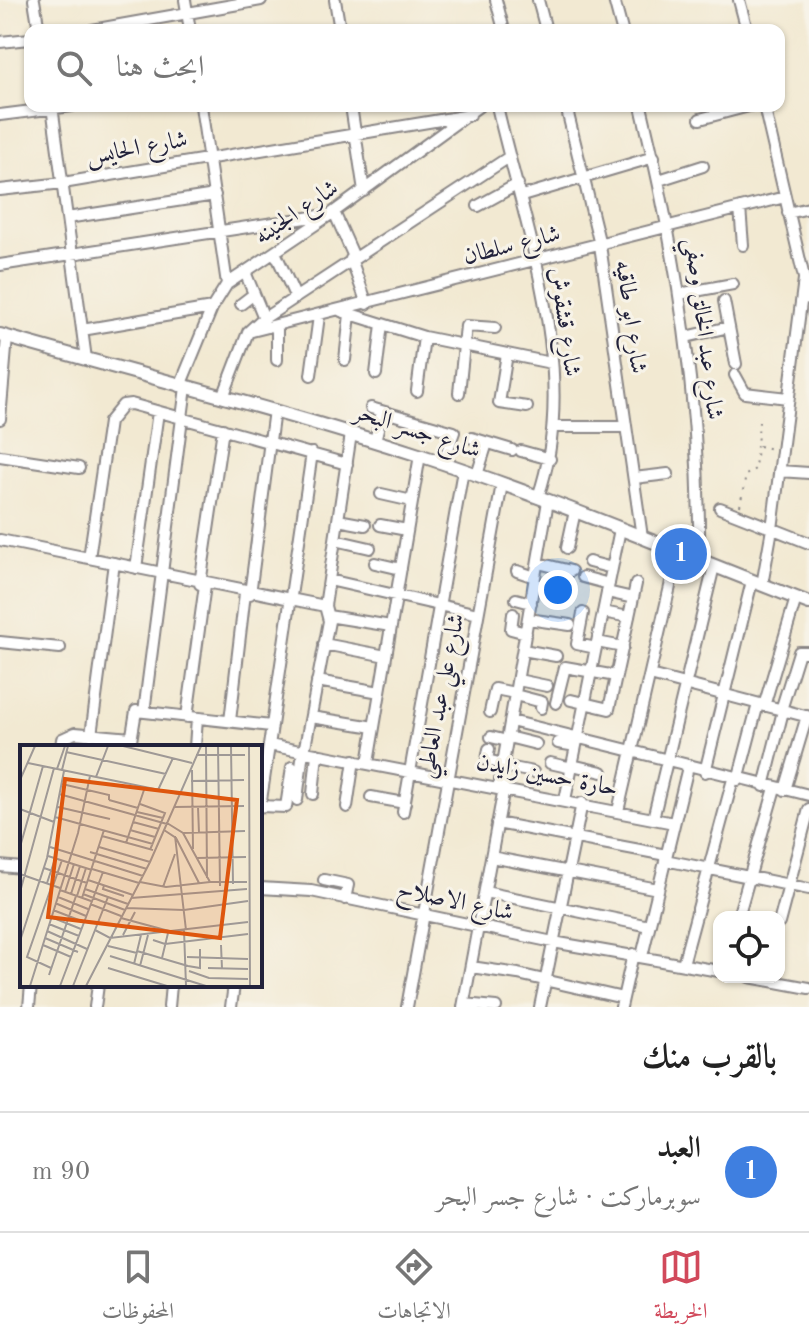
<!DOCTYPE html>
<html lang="ar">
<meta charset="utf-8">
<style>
:root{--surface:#fff;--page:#f2f2f2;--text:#222;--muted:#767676;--line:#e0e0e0;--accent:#d1495b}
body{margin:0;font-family:"Old Standard TT",Amiri,serif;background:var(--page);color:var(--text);direction:rtl}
.controls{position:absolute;right:24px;bottom:24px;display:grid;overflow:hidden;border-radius:16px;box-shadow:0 2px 6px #0004}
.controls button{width:72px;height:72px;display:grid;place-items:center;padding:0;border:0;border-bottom:2px solid var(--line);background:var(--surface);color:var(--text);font:40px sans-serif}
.you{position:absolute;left:558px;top:590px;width:28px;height:28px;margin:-20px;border:6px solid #fff;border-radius:50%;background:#1a73e8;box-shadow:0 0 0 12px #1a73e833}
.badge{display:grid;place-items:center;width:52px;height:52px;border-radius:50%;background:var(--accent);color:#fff;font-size:26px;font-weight:700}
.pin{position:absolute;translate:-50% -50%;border:4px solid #fff;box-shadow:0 2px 8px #0006}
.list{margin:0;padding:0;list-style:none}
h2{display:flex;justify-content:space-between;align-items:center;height:104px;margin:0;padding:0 32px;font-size:34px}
h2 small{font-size:26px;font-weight:400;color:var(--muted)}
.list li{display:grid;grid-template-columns:52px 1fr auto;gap:24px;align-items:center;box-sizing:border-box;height:120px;padding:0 32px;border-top:2px solid var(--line)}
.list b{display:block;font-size:30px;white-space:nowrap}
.list p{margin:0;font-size:26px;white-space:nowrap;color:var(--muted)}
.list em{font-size:26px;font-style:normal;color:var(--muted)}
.icon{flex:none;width:44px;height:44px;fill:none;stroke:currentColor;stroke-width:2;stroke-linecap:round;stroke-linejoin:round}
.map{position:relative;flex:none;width:809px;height:1007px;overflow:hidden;direction:ltr}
.search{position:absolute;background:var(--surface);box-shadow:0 2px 6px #0004;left:24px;right:24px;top:24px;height:88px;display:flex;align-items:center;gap:20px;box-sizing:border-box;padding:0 28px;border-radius:16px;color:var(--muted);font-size:30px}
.sheet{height:224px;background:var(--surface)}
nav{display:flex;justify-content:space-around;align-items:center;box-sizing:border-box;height:112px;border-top:2px solid var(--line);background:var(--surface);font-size:22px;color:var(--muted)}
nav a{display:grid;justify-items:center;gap:4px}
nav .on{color:var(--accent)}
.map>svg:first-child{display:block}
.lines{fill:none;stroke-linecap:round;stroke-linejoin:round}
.minor-casing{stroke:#8a8686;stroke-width:14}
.major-casing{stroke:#8a8686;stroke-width:16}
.path{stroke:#8a8686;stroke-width:2;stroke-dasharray:2 6;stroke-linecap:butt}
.minor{stroke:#fff;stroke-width:10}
.major{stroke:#fff;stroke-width:12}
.labels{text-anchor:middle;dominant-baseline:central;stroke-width:6;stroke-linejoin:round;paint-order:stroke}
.street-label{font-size:24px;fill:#22223b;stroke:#f7f3e8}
.inset-road{fill:none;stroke:#9f9996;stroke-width:2}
.view{fill:#de560e;fill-opacity:0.15;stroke:#de560e;stroke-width:4}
.inset-edge{fill:none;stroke:#22223b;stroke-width:4}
</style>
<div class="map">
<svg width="809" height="1007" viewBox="0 0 809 1007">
<rect width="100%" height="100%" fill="#f7f3e8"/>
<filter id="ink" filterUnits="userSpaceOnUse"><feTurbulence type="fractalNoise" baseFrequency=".0125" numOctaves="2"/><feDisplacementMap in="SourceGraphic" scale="16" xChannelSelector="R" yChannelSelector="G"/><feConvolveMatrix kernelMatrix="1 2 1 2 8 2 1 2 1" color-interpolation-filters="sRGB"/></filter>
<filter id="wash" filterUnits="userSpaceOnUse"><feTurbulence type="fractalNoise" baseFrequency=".006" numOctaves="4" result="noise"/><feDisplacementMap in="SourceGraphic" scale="32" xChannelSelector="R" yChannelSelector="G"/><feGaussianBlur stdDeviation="1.8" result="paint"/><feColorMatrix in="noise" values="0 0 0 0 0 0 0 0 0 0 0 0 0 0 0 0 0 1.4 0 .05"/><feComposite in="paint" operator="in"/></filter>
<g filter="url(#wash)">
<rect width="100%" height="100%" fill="#f2e9d2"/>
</g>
<g filter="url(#ink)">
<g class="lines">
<defs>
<path id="minor" d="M34,0l5,30
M185,0l5,30
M335,0l5,30
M496,0l8,30
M538,0l8,30
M614,0l8,30
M739,0l8,30
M92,30l169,-30
M0,42l30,-3
M52,106l34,253
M201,106l26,178
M351,106l13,85
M497,106c28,122 84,268 41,391
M566,106l34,139 42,292
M641,106c36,149 60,300 58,453
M764,106l45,193
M0,115l72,-9
M700,119l49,-13
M659,180l44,-14
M0,190l63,-7 407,-68
M522,196l132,-39
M478,206l40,-22
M740,208l3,37
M334,212l20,45
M788,213l21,-5
M67,218l148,-23
M275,252l20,44
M351,259l16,45
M0,265l326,-50
M245,272l19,46
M679,294l54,-10
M724,301l12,63
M241,304l13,-10
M341,311l83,26 127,26
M82,330l130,-22
M248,332l537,-135
M686,337l43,-10
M507,354l-8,49 28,4
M277,360v-34
M345,360l5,-46
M376,374l6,-50
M311,375l8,-59
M735,375l10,18 43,5
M180,386l32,-78 15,-24 104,-70 148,-108
M417,391l7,-54
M459,393l7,-67 29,2
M223,397l25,-65 12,-11 249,-164
M371,408l83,24 -11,31
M0,419l7,-82
M555,427h71
M472,438l40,12
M375,441l7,-29
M521,451l29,8
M0,456l79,12
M779,471l30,2
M477,475l10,-32
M634,478l34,-4
M381,494l31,7
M720,508l89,35
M338,520l27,5
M380,525l27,5
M0,540l325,66
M335,540l35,8
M567,548l8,-37
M89,558l20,-136 14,-17 8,-1 216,60
M589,562l23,6
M375,563l26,6
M538,563l33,8
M136,568l22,-156
M517,571l18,6
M583,577l26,7
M329,580l149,34
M200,584l23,-155
M534,584l34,7
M762,585l10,-56 32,-250
M607,592l26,6
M250,594l24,-184
M516,599l15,4
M603,612l26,5
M583,613l-6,31 19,4
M513,614l-2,15 15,4
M328,616l63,10
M528,619l42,6
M0,642l60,6
M597,642l26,5
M324,644l62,12
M523,650l33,6
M650,675l159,42
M518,680l29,6
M317,681l63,11
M515,695l27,7 -1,6
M571,700l38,9 27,-125
M556,703l9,-36 51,9
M764,706l32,-108
M781,710l18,-58h10
M144,712l42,-325
M490,712l5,-23 20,4
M187,717l18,-132
M311,717l63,10
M230,721l15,-128
M511,721l298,74
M91,735l23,-172
M491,737l16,4
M508,737l28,7
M558,743l18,3
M269,745l405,78
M61,747l1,-8 13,-6 56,5
M130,747l6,-36 135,15
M195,747l2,-29
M489,749l-2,11 16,4
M304,752l25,-131 -4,-15 26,-172
M368,763l52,-308
M550,763l22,5
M572,765l30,7
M503,766l30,6
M705,772l47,-191
M738,780l20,-76
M764,786l19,-75
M499,787l49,-286
M785,790l22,-74
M313,794l4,-40
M371,797l34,6
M297,800l6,-49
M565,800l55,-271
M260,806l26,1 6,-40
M260,807l52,-354
M347,807l7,-47
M618,811l60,-259
M403,812l60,-342
M653,819l61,-253
M497,823l169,32
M491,857l167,32
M665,860l144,29
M0,866l22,2
M324,880l24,5 -3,14
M260,888l51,3 242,51 166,29
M485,892l164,34
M738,917l37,-129
M779,923l30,-114
M642,956l46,-189
M683,964l50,-185
M471,967l47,7 105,24
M749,977l60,11
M464,1004l32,3
M29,1007l2,-22
M95,1007l3,-22
M169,1007l2,-22
M231,1007l3,-22
M407,1007l95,-523
M463,1007l41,-219
M540,1007l42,-204
M621,1007l12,-53"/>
<path id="major" d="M0,335c140,40 281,75 419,120 132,43 260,98 390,148"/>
</defs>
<!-- minor casing -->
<use href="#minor" class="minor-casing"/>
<!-- major casing -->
<use href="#major" class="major-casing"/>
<!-- path -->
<path class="path" d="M759,446l13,3
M740,506l6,-31 9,-6 4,-47"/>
<!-- minor -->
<use href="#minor" class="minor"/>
<!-- major -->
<use href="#major" class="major"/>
</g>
</g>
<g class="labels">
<!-- street labels -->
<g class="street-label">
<text transform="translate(137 149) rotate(-10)">شارع الحايس</text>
<text transform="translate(297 213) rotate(-34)">شارع الجنينه</text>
<text transform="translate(512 246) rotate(-14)">شارع سلطان</text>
<text transform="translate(630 317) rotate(82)">شارع ابو طاقيه</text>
<text transform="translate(564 322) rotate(82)">شارع قشقوش</text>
<text transform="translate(703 329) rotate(83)">شارع عبد الخالق وصفي</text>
<text transform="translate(417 432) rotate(18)">شارع جسر البحر</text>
<text transform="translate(442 696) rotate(-79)">شارع علي عبد العاطي</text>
<text transform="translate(547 776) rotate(11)">حارة حسين زايدن</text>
<text transform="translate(455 902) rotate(12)">شارع الاصلاح</text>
</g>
</g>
<!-- overview -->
<g transform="translate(20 745)">
<rect width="242" height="242" fill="#f2e9d2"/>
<path class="inset-road" d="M103,1l69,17M186,1l1,132M198,1l2,140M211,1l2,138M229,1l1,240M46,7l100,22M176,10h49M8,18l151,31M37,24l8,-23M42,25l6,-24M172,25l1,79M76,32l12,-31M0,35l15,-34M171,36l53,-1M42,39l47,11v5M138,45l15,-32M39,49l108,30M89,55l29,8M120,59l25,9 -15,37M38,62l52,12M154,62l70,-1M178,62l1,26M0,64l34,13M117,67l26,6M35,72l98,27M113,77l26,7M147,78l16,10 27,49h37M110,85l25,7M144,85l12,8 23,45M163,88l62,-2M82,91l51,14M155,91l11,94M106,98l19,-56M0,102l23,-81M30,102l93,29M79,102l51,15M70,107l57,17M28,111l44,14M177,113l49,-1M24,123l43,15M72,124l47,14M0,129l40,14M68,135l45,15M120,137l26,5 44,-5M27,138l8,-24M84,140l-1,4 21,7M33,141l9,-26M143,142l12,-33M65,144l43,15M40,145l31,11M0,147l34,-124M45,147l9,-28M51,149l9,-28M63,149l42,16M57,151l9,-28M38,152l30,12M62,153l22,-68M111,153l116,-9M35,158l31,13M70,159l31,12M106,163l58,2 64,-9M33,165l31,12M31,172l30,12M101,173l48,13M29,179l30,12M75,185l15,8 138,-16M164,185l2,56M27,186l40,18M103,190l12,-23M25,193l33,14M133,195l12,4 83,-10M0,196l27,-83 17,-87M23,200l28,12M201,200l1,24M88,201l29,7M117,206l51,15M90,211l96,30M167,212l61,2M142,213l6,-25M114,219l7,-29M120,221l8,-31M168,221l12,2v-19M31,223l-24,-11 25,-72M88,223l59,18M188,223l40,1M169,226l20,7 39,1M29,230l27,-79M10,241l48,-153 12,-57M40,241l43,-114M53,241l35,-89M66,241l64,-124 51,-116"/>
<path class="view" d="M45,34l172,21 -17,138 -172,-21z"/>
<rect width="242" height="242" class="inset-edge"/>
</g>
</svg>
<div class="controls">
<button><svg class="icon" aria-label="locate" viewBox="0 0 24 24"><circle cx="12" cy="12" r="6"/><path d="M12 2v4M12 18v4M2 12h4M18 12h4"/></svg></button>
</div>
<div class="you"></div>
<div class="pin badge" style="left:681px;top:554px;background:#3f7fe0">1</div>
<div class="search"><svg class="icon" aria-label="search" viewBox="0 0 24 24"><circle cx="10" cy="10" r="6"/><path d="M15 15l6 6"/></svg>ابحث هنا</div>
</div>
<section class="sheet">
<h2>بالقرب منك<small></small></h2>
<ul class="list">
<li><span class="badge" style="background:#3f7fe0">1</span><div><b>العبد</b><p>سوبرماركت · شارع جسر البحر</p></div><em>90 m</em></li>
</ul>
</section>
<nav>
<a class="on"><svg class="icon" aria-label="map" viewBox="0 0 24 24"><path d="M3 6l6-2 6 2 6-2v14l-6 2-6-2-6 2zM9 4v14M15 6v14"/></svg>الخريطة</a>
<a><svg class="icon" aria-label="directions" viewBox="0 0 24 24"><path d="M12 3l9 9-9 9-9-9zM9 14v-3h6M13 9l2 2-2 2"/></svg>الاتجاهات</a>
<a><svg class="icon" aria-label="saved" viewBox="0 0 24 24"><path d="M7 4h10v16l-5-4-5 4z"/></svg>المحفوظات</a>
</nav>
